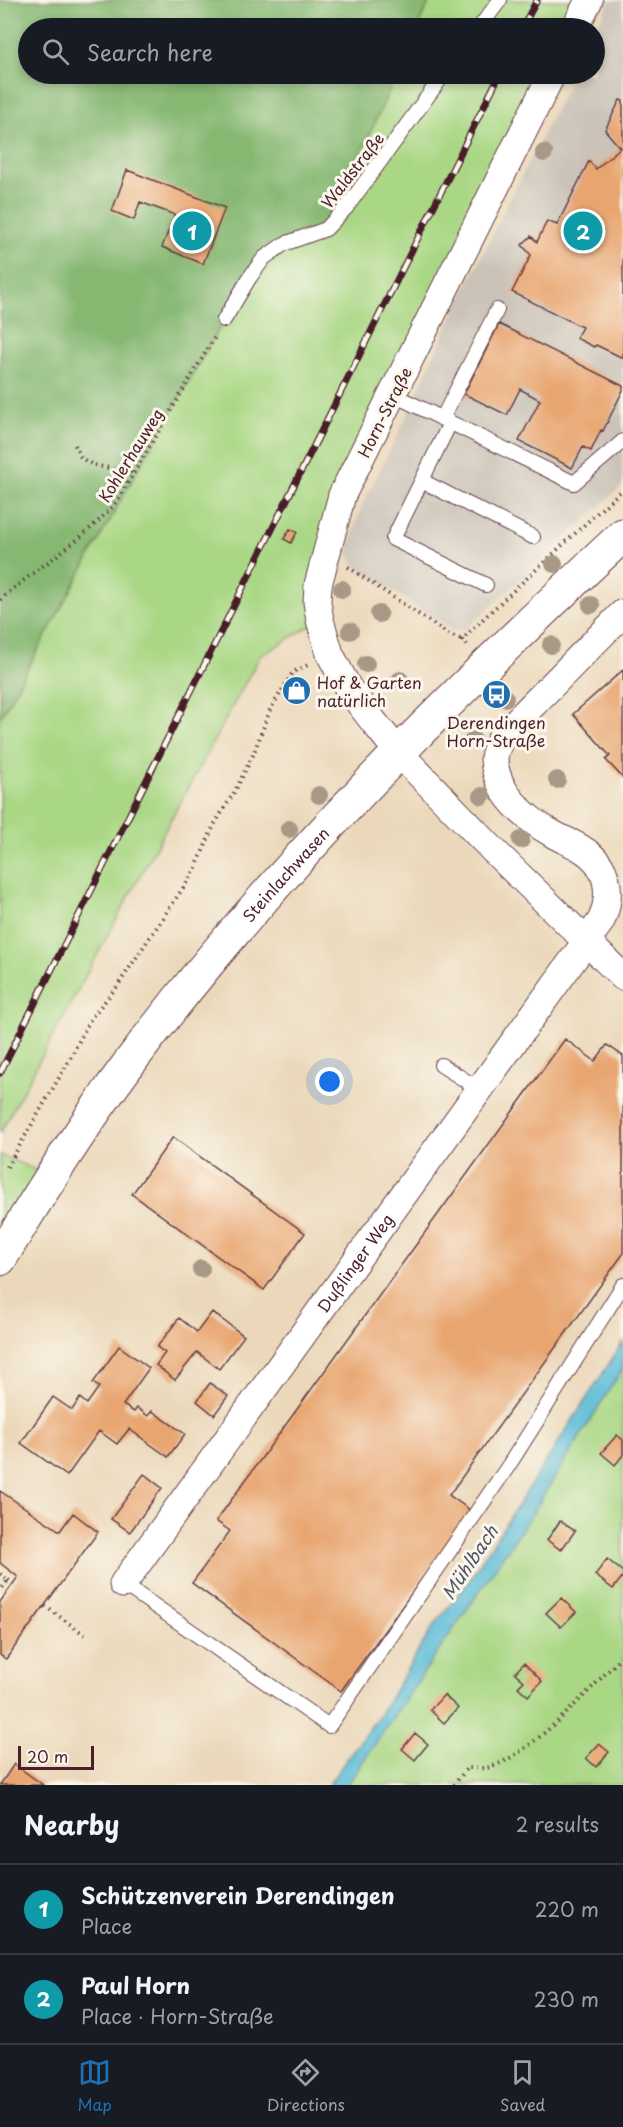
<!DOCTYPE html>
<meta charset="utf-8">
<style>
:root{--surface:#171b24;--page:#242831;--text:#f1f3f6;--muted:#9ea1a6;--line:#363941;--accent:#1f6fb2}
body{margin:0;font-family:"Playpen Sans",sans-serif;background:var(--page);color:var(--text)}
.scale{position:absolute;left:18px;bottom:15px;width:76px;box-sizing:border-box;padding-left:6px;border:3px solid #4a1f2b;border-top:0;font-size:16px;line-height:21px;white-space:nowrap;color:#4a1f2b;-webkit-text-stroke:4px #fbf7ec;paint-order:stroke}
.you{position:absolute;left:330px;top:1082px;width:21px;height:21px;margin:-15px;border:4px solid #fff;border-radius:50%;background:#1a73e8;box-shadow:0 0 0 9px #1a73e833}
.badge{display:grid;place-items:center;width:39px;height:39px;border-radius:50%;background:var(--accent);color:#fff;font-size:20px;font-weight:700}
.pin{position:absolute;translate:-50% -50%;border:3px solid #fff;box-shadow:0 2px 6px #0006}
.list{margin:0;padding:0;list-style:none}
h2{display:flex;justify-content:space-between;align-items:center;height:78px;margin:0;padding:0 24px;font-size:26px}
h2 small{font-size:20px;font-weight:400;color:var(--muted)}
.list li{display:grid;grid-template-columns:39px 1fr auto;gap:18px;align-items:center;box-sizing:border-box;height:90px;padding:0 24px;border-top:2px solid var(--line)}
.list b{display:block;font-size:22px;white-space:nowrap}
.list p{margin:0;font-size:20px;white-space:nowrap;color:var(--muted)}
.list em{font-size:20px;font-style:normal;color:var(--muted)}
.icon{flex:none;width:33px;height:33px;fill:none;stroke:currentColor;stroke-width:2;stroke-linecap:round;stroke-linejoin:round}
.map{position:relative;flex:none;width:623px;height:1785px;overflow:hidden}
.search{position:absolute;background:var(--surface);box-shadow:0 3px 9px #0003;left:18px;right:18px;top:18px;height:66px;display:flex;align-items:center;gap:15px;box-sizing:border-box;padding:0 21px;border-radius:33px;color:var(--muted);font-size:22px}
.sheet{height:258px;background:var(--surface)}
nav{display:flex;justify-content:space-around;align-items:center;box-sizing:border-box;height:84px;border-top:2px solid var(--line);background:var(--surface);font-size:16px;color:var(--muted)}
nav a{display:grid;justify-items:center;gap:3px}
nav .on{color:var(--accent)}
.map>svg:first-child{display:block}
.built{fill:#ebd8ba}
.industrial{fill:#cbc3b8}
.green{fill:#a9d784;stroke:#7a7b58;stroke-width:1.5}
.forest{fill:#86b872;stroke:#686c4e;stroke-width:1.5}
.water{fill:#59bbd7;stroke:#526d81;stroke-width:1.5}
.building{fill:#e8a570}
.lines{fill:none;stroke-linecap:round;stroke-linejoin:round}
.service-casing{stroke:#643d44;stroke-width:16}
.minor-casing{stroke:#643d44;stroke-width:29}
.tertiary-casing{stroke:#643d44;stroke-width:35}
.path{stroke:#643d44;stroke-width:4;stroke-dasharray:1.5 4.5;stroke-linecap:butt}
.service{stroke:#fff;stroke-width:14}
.minor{stroke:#fff;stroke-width:27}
.tertiary{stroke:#fff;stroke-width:33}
.rail-casing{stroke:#4a1f2b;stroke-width:7}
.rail{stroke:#fbf7ec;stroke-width:4.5;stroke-dasharray:14;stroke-linecap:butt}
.tree{fill:#a79986}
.labels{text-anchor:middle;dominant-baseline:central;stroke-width:6;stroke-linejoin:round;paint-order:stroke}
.street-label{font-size:16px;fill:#4a1f2b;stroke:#fbf7ec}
.poi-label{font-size:16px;fill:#4a1f2b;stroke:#fbf7ec;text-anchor:start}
.water-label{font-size:18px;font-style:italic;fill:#4f5667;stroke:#fbf7ec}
</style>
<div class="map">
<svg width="623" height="1785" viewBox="0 0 623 1785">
<rect width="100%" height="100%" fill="#fbf7ec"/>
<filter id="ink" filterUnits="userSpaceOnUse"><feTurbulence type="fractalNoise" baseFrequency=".0167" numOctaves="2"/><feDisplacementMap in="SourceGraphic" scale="12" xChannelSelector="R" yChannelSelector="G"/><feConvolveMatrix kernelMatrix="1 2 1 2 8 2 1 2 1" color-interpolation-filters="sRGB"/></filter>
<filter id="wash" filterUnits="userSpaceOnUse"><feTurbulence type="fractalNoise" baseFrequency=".008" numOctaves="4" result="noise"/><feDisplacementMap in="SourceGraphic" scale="24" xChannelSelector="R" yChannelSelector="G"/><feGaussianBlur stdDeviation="1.35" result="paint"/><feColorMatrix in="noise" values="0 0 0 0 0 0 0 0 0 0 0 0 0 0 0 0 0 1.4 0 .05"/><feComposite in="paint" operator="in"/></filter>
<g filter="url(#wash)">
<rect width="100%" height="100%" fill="#f6ead5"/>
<!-- built -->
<path class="built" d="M589,0h34v1354l-287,431h-336v-526l50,-83 -50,-21v-22l260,-477 60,-36 22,-125 210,-421h42v-46h-19z"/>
<!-- industrial -->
<path class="industrial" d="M610,0h13v485l-157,144 -14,1 -97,-64 -8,-14 14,-44 43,-86 54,-119 115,-229h21l1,-43z"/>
<!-- green -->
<path class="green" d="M430,0h159l-14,28h-158z
M397,74h155l-210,421 -22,125 -60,36 -260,477v-415l136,-245 88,-153 40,-62 62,-29z
M0,1155l50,21 -50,83z
M623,1354v431h-287z"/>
<!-- forest -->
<path class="forest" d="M0,0h430l-13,28h-389v46h369l-71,155 -62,29 -40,62 -88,153 -136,245z"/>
<!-- water -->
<path class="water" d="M623,1342v26l-93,149 -183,268h-19l52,-71 53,-87 35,-45z"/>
<g id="blocks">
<!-- building -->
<path class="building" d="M620,100l3,1v257l-27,-13 -2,2 -18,-9 6,-11 -70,-35 19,-37 -9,-10 9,-9 6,6 10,-21 10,4 32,-64 7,8 24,-21 -15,-18z
M127,170l98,38 -22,56 -41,-17 13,-32 -35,-13 -6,18 -22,-9z
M499,324l124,62v4l-20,41 -2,-1 -10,21 -8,-4 -11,21 -53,-27 21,-41 -20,-11 -13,26 -43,-21z
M290,529l7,3 -6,11 -7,-4z
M623,670v108l-17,-18 4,-4 -37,-42z
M565,1039l30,22 12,-16 16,11v198l-174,241 22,16 -130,180 -149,-108 38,-52 -14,-10z
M173,1137l132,96 -41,57 -132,-96z
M212,1312l32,24 -25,33 -22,-17 -22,28 -19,-15 9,-12 -8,-6 22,-29 18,14z
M119,1346l30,22 -26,37 11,7 3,-4 11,8 4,-5 33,23 -17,23 -39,-28 -12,15 -18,-13 -32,45 -46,-33 32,-46 19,13 8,-12 7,6 12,-17 -6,-4z
M210,1383l18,13 -14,19 -17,-14z
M617,1435l6,5v15l-8,10 -14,-12z
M144,1474l18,14 -32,44 -19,-13z
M0,1491l60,40 13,-18 25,19 -92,127 -6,-4v-53l18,-25 -18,-14z
M560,1521l15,10 -14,19 -14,-10z
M607,1559l16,13v4l-10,13 -18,-14z
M561,1598l15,14 -15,15 -15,-14z
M524,1663l18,18 -14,15 -10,-9 6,-6 -9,-8z
M444,1695l14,13 -14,15 -14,-13z
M415,1733l13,11 -13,16 -13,-11z
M599,1744l10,8 -13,15 -10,-9z
M14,1764l29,21h-43z"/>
</g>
</g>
<g filter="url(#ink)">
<use href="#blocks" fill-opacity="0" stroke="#643d44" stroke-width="1.5"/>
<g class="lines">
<defs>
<path id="service" d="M479,28l21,-28
M224,320l26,-43 14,-19 20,-14 42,-15 20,-21 98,-134
M392,394l182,89 49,-42
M442,419l55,-109
M450,423l-57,116 93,46
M422,481l111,56
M441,1065l38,24
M123,1584l206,142 180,-261 114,-180"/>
<g id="minor">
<path d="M575,28l14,-28"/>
<path d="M552,74l-210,421 -24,90 -1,17 3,18 10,34 18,34 25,33 26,32 94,97 130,127"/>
<path id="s1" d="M123,1584l478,-663c12,-27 8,-56 -19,-72 -9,-6 -19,-9 -29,-15 -18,-10 -36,-24 -48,-42 -6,-10 -11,-22 -11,-34 1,-7 5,-16 8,-22l121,-123"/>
</g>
<g id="tertiary">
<path id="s2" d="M0,1259c40,-66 81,-131 127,-193 143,-192 321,-368 496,-531"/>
</g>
</defs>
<!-- service casing -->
<use href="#service" class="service-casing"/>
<!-- minor casing -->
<use href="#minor" class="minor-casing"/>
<!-- tertiary casing -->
<use href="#tertiary" class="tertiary-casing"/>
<!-- path -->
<path class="path" d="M75,445l6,13 12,7 43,8
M348,567l100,67 14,6
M0,600c38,-34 84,-59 117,-99l99,-166
M467,645l-5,-5 22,-22 139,-129
M7,1167l59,-101 25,-48 25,-30 79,-118 19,-45 21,-34 18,-36 17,-45 23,-38 15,-7
M0,1574l8,6 -8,11
M8,1580l5,4
M45,1606l40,29
M454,1785l13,-17c7,0 16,1 23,-1 43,-13 100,-79 133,-111"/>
<!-- service -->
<use href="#service" class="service"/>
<!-- minor -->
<use href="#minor" class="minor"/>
<!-- tertiary -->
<use href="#tertiary" class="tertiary"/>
<defs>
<path id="rail" d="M522,28l15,-28
M0,1073l500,-999"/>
</defs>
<!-- rail casing -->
<use href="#rail" class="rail-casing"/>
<!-- rail -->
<use href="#rail" class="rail"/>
</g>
<!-- trees -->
<g class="tree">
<circle cx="544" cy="153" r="9"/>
<circle cx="554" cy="564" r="9"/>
<circle cx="342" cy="589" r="9"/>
<circle cx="591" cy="605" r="9"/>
<circle cx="379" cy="614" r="9"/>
<circle cx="350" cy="631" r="9"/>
<circle cx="551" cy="645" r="9"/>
<circle cx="366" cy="664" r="9"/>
<circle cx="400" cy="680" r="9"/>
<circle cx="505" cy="698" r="9"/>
<circle cx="473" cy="740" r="9"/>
<circle cx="557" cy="780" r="9"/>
<circle cx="319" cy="795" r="9"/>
<circle cx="482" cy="796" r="9"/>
<circle cx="289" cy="829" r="9"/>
<circle cx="521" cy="840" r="9"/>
<circle cx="201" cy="1269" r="9"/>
</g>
</g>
<!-- icons -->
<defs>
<symbol id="shop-disc" viewBox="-11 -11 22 22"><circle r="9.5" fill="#1f6fb2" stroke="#fbf7ec"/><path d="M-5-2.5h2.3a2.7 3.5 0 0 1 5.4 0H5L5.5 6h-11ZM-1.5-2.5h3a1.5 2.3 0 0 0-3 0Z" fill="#fff"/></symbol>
<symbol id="bus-disc" viewBox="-11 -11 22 22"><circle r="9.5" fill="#1f6fb2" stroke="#fbf7ec"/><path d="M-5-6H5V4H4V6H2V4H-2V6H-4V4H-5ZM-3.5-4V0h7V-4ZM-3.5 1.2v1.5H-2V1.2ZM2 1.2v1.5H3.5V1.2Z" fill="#fff"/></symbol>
</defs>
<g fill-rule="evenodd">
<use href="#shop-disc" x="280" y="674" width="33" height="33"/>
<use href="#bus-disc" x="480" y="678" width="33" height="33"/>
</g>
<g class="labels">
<!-- street labels -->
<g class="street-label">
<text transform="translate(352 170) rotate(-52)">Waldstraße</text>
<text transform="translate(384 412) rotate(-63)">Horn-Straße</text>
<text transform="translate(130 455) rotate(-58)">Kohlerhauweg</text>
<text stroke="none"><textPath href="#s2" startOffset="480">Steinlachwasen</textPath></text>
<text stroke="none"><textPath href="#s1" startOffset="396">Dußlinger Weg</textPath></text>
</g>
<!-- poi labels -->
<g class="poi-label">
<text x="317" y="682">Hof &amp; Garten<tspan x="317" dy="18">natürlich</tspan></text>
<text x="496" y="722" text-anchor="middle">Derendingen<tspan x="496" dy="18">Horn-Straße</tspan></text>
</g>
<!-- water labels -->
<g class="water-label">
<text transform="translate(469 1562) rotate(-56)">Mühlbach</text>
</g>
</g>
</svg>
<div class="scale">20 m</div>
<div class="you"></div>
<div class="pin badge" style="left:192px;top:231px;background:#0f9aa8">1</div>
<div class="pin badge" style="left:583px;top:231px;background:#0f9aa8">2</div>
<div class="search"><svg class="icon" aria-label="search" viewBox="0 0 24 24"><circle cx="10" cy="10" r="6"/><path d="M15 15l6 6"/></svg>Search here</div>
</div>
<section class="sheet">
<h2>Nearby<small>2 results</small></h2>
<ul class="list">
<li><span class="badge" style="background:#0f9aa8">1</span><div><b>Schützenverein Derendingen</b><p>Place</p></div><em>220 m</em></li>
<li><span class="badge" style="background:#0f9aa8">2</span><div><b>Paul Horn</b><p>Place · Horn-Straße</p></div><em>230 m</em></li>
</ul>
</section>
<nav>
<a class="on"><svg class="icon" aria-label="map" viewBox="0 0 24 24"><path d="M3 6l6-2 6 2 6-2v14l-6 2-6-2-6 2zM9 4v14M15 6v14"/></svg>Map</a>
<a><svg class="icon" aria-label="directions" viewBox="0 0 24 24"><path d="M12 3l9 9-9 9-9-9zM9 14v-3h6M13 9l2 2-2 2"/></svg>Directions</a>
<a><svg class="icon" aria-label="saved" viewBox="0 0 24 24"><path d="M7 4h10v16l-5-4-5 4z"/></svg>Saved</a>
</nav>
